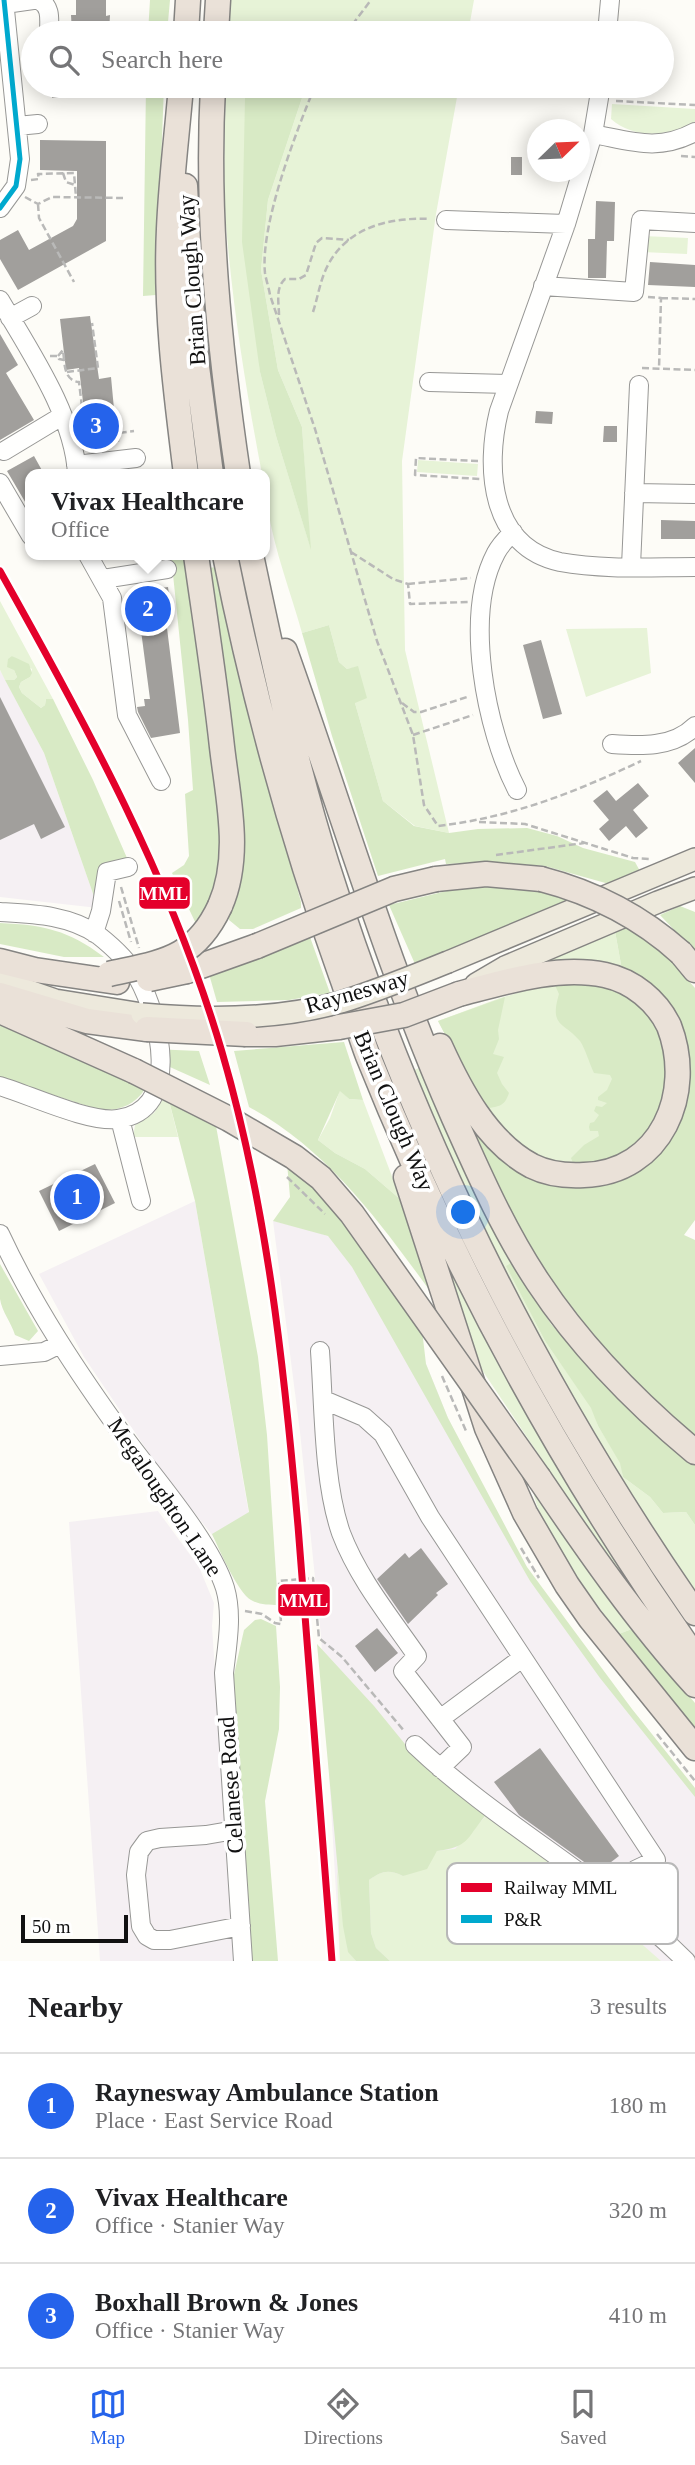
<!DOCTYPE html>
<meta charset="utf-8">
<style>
:root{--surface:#fff;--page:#f6f6f6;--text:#202124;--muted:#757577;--line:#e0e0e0;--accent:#2563eb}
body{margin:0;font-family:Georgia,serif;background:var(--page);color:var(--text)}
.compass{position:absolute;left:527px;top:119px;width:63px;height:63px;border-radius:50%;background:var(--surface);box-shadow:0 4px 18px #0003;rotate:67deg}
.scale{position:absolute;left:21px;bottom:18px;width:107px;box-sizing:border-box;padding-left:7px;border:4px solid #111;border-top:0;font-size:19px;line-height:24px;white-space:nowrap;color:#111;-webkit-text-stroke:5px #fff;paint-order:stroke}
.you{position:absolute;left:464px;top:1213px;width:24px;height:24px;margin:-18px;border:5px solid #fff;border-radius:50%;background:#1a73e8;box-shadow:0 0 0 10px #1a73e833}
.badge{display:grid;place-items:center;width:46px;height:46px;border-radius:50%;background:var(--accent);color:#fff;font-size:23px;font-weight:700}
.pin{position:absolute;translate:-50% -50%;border:4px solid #fff;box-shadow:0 2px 7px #0006}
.popup{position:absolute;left:25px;top:469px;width:245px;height:91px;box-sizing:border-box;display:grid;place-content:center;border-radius:14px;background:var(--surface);filter:drop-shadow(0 2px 5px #0005);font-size:23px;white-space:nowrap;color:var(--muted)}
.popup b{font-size:26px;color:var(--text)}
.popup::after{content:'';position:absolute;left:50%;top:100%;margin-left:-14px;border:14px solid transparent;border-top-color:var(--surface)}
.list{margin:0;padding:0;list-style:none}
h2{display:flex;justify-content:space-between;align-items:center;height:91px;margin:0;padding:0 28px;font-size:30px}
h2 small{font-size:23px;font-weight:400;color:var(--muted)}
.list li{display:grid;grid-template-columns:46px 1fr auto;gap:21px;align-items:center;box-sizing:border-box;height:105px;padding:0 28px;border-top:2px solid var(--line)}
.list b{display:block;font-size:26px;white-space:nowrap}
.list p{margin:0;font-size:23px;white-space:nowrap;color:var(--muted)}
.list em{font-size:23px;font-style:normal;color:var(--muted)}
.icon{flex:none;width:38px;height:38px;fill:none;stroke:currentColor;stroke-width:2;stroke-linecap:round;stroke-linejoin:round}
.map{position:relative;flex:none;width:695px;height:1961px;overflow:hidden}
.search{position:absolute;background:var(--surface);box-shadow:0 4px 18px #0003;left:21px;right:21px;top:21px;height:77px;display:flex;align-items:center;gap:18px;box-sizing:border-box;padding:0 24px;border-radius:38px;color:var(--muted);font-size:26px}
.sheet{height:406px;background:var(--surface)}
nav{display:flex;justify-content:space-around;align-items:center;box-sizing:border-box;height:98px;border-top:2px solid var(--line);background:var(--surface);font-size:19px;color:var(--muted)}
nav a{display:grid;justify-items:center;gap:4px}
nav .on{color:var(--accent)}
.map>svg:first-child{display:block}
.industrial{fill:#f5f0f3}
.green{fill:#e7f3d7}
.forest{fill:#d8eac5}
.building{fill:#a19f9c}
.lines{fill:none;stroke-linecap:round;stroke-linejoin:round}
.minor-casing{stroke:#979795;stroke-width:20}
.major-casing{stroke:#858482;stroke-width:24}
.highway-casing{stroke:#858482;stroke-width:27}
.path{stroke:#b9b9b8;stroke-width:2.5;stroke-dasharray:7 3.5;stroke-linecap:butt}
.minor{stroke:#fffffe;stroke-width:18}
.major{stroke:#ede9dc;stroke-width:21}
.highway{stroke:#eae1d8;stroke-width:24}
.major-bridge-casing{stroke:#858482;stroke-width:24;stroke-linecap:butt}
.highway-bridge-casing{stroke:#858482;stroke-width:27;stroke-linecap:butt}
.major-bridge{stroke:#ede9dc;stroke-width:21}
.highway-bridge{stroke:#eae1d8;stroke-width:24}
.bus-1-casing{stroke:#fff;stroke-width:10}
.bus-1{stroke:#00a9ce;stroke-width:5}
.rail-1-casing{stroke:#fff;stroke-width:12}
.rail-1{stroke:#e4002b;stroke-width:7}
.labels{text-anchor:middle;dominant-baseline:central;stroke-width:7;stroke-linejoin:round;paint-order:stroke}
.street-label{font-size:23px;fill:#111;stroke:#fff}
.key{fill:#fff;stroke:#b8b8b8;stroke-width:2}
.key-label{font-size:19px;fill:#111}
.line-badge{stroke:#fff;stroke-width:2.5}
.badge-label{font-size:19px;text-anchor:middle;font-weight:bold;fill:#fff}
</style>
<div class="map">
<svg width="695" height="1961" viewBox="0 0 695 1961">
<rect width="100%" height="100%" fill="#fdfcf7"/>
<!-- industrial -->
<path class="industrial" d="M0,670l44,83 54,155 -98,-11z
M195,1201l56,325 -30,20 -60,-75 -77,-114 -45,-83z
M273,1221l41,10 42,16 54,77 38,94 82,163 165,208v172h-355l-19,-325 -21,-204z
M158,1511l41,56 15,36 -2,23 22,335h-134l-31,-439z"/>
<!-- green -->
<path class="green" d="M229,0h245l-6,33h-240z
M226,86h45l-26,13 15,273 16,64 34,110 -8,-119 -24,-57 -17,-100 7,-70 38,-114h153l-23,128 -34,247 3,189 44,183 -34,-7 -32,-25 -28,-98 3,-36 -11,2 -8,-7 -10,-37 -27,8c-14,-51 -37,-105 -37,-159h-3c-15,-79 -28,-158 -35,-238 -5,-50 -2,-101 -1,-150z
M612,104l83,5v13c-26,15 -62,17 -84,-3z
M643,236l45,2 -1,16 -45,-2z
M418,460l60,4 -1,12 -60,-4z
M0,601l53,98h-7l-1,6 -4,3 -19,-15 -3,-6 2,-5 9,-5 2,-8 -20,-13 2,14 3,7 -3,3h-9l-5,-10z
M647,628l4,45 -65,24 -20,-68z
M615,931l7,39 -70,-7 -2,-6z
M552,983l109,47 -79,138 -45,-9 -49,-43 -50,-95 62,-23z
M422,1067l91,195 -6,5 38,74 47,67 6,18 23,37 2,14 27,20 13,16 23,-1 9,13v72l-70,-105 -133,-241 -81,-180z
M340,1090l9,9 14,1 38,100 -36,-31 -30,-16 -17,-13 12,-22z
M167,1093l11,44h-45l2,-12 19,-12z
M424,1213l36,77 38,71 153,254 -23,-27 -160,-239z
M533,1489l99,140 -16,6 -7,-10 2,-2c-22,-29 -75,-100 -78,-134z
M482,1812l64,48 115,101h-271l-14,-13 -5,-15 -2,-53c13,-9 19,-11 34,-4l27,-15 7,-10 18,-2 30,-32z
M337,1868l11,83 8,10h-16z"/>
<!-- forest -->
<path class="forest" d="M150,0h20l-3,33h-19z
M146,86h18l-8,209 -13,1z
M271,86h35l-38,114 -7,70 17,100 24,57 9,123 -35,-114 -16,-64 -18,-130 3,-144z
M171,555h12l31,205 7,81 -4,43 -20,42 -25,-53 12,-8 5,-9 -4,-62 8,-4 -5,-70z
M217,567l58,239 26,96v6l-48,21h-13l-11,-9 -21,-352z
M329,625l10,37 8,7 11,-3 9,32 -12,5 28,98 31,25 35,7 29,-4 49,-1 30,8 26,12 52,14 6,11 -32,11 -64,-18 -53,-4 -46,2 -1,-5 -67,17 -46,-140 -30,-103z
M12,656l17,8 3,9 -2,4 -9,5 -2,5 3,6 19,15 4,-3 1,-6h7l40,81 34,78 -20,6 -9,44 -54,-155 -39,-73h9l3,-3 -3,-7 -7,-3 1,-8z
M486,886l53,6 33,9 -157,63 -26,-59 70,-17z
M680,906l15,6v40l-35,-37z
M0,923c44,2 68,7 104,34h-40l-64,-13z
M626,926l40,29 29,33v232l-11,15 11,5v196c-41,-35 -82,-71 -115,-113 -46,-59 -78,-124 -108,-192l3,-2 32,35 126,8 16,-9 12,-15 24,-42 6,-31 -1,-17 -5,-18 -63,-70 -7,-39z
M310,937l20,56 -41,7 -72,2 -8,-28z
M554,983h23l33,4 35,19 25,47 -11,67 -31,34 -53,14 -4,-10 13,-13 15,-9 -1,-5h-8l-1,-4 1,-4 4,-1 5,-7 -5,-4 2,-5 6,1 5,-4 -9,-3v-3l9,-7 5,-11 -2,-4 -16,-2c-5,-10 -8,-23 -14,-32 -16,-19 -31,-14 -21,-47z
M505,997l-7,33 1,9 -6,15 11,3 -7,16 5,11 7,9c-5,15 -11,13 -25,16l-46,-88z
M0,1020l145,69c-10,16 -26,22 -45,21l-100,-32z
M344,1042l19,58 -14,-1 -9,-8 -22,49 17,13 30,16 36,31 29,91c-50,-69 -104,-143 -181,-184l-15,-56z
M152,1049l47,2 11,34 -58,-26z
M167,1093l49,33 42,231 9,78 11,170c-9,0 -19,0 -27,-5 -13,-7 -32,-51 -39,-66l37,-22 -54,-311z
M287,1163l18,15 28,29 89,123 4,34 22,54 79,149 105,142 63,79v9l-95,-119 -70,-97 -178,-314 -24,-31 -55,-15 17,-24z
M513,1262l38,62 46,52 73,70 25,19v60l-9,-13 -23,1 -13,-16 -27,-20 -3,-14 -22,-37 -7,-18 -46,-67 -39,-75z
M0,1264l38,67 -9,10 -14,-6c-4,-13 -13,-23 -15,-36 0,-11 0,-24 0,-35z
M261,1619l15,7 4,61 -1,42 -14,72 13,160h-29l-16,-282 11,-49 11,-10z
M632,1629l63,74v29l-79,-97z
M317,1644l57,62 44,54 64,52 3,4c-19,23 -16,31 -48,35l-10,18 -24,7c-15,-7 -21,-5 -34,4l2,53 5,15 14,13h-34l-8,-9 -5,-26z"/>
<!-- building -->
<path class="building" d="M76,0h30v16l4,-1 -1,18h-37l-1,-18h5z
M52,86h15v11l-15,1z
M40,140l66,1v100l-88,49 -18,-31v-19l18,-10 11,20 44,-24 4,-7v-48l-37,-1z
M511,157h11v18h-11z
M596,201l19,1 -1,39h-7l-1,37h-18v-39h7z
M650,262l45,3v22l-47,-2z
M90,316l9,63 12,-2 6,64 -29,3 -9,-76 -13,2 -6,-51z
M0,334l18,31 -12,8 28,47 -34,20z
M536,411l17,1 -1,12 -17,-1z
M604,426h13v16h-14z
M34,456l10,18h-13v38l-24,-41z
M661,520l34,1v18h-34z
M168,587l4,32 -6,1 14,113 -29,5 -13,-26 -1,-5 8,-1 -1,-7h6l-10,-76 -5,1 -5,-32z
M541,640l21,74 -19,5 -20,-74z
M0,697l65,130 -24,12 -7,-15 -34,16z
M695,748v35l-17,-20z
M638,783l11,13 -16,14 15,18 -12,10 -10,-12 -17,15 -10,-12 10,-9 -16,-19 14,-11 9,11z
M95,1164l20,39 -56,28 -20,-40z
M421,1548l27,36 -12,9 2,2 -30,29 -31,-45 28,-26 4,5z
M377,1628l21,25 -23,19 -20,-26z
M540,1748l79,108 -21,16 -79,-57 -25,-33z"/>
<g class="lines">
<defs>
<path id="minor" d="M39,0c13,7 10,20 10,33
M5,4l28,-4
M607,33l3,-33
M601,86l-8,48 -27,90 -67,187c-14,57 -9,136 61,151 44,8 91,5 135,5
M17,126l21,-2
M593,134c38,7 65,18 102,-2
M0,208l16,-22 4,-27 -16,-159
M446,220l120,4
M543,286l91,6 7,-72 54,3
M0,300c29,50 74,115 77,174
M10,318l22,-12
M429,382l79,2
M4,451l58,-35
M76,465l60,-7
M0,483l31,53
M634,493l61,1
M513,532c-6,6 -13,13 -17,21 -33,62 -10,177 21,237
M88,555l24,43 15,117 34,66
M631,566l8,-181
M103,579l64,-10
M612,744c28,2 61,4 83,-18
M0,912c34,2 69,3 98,23 14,11 31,27 40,43 21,38 46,132 -20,141 -29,4 -88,-24 -118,-33
M94,933l7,-22 6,-39 21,-5
M120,1119l21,82
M0,1234c34,73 78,139 125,204 30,41 85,103 100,150 8,27 2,58 -1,85l19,288
M320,1351c4,56 3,130 21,182 17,45 49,84 76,123l-14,15 59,76 -22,21
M0,1356l44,-4 16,-8
M324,1400l40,17 19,17 47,83 226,343 -21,10
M440,1719l82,-61
M415,1745c84,80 189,134 271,216
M235,1830l-29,5 -46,3 -13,3 -8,11 -3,23 5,51 6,10 7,4h16l71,-14"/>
<path id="major" d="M448,962l247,-103
M0,981l55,19 87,14
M476,984l29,-17 153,-65 37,-14"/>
<path id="highway" d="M186,33l2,-33
M216,33l2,-33
M181,86c-4,48 -10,95 -12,143 -4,82 7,164 17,245
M213,86c-7,129 6,260 25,388
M185,186l8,150 18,138
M196,555c9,64 19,127 26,192 6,52 20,109 -2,159
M225,555c29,145 66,281 116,420 10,27 17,55 27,81 85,212 195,414 327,601
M251,555c22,104 44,209 76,310 84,267 209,519 368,748
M285,651c56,156 102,315 169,467 25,56 50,113 84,164 43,65 97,120 157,170
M436,879l50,-5 55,5
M681,953l14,17
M0,961l35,9 82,12
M187,971l70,-25
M0,995l87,26 60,8
M0,1011l134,60
M246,1034h29l64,-7
M440,1046c20,44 47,96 92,120 16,8 34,10 52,9 77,-2 111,-82 85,-149 -12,-25 -36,-45 -64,-51 -48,-10 -100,7 -146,19
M406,1177l81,251 38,85 42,72 23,33 105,130
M539,1478c48,71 98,143 156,207"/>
</defs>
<!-- minor casing -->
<use href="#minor" class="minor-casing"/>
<!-- major casing -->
<use href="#major" class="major-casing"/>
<!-- highway casing -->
<use href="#highway" class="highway-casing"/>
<!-- path -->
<path class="path" d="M346,33l25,-33
M315,86c-19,46 -55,139 -50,187 1,7 4,15 5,22l45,134 62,212 36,94 11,70 14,21c75,-9 135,-33 203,-65
M616,101l79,4
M681,156l14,1
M63,173l3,9 9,3
M31,180l8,-1 -1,-5 36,-1 2,24
M25,197l13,7 14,-7 71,1
M38,204l1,14 35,64
M648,297l13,1 -2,71
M661,298l34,1
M313,312c5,-15 7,-32 15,-47 20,-38 62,-48 102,-46
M279,315c0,-12 -4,-27 6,-36h14l7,-4 10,-32 6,-5 27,2
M50,356h8l1,3 5,1c1,10 3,21 15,22l3,25 -4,4
M58,356l5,-6 1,9
M642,368l53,2
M67,372l31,-4 -6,-45
M87,446l31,-4v-9l16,-2
M478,461l-62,-3 -1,17 65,4
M351,552l42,27 15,5 2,20 58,-2
M408,584l63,-6
M402,703l12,9h7l49,-16
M413,735l60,-20
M479,822l46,2 108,34 16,1
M496,855l88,-12
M121,887l18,61
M119,901l12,41
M287,1177l38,37
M442,1376l24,55
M521,1548l18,30
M245,1611l17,3 13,9 6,1 -2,-43 34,-3 6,60 23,19 63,75
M657,1734l38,47"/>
<!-- minor -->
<use href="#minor" class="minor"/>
<!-- major -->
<use href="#major" class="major"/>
<!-- highway -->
<use href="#highway" class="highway"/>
<defs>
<path id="major-bridge" d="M142,1014c65,6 135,6 199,-12 36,-11 72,-26 107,-40"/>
<path id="highway-bridge" d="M541,879c54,14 99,37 140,74
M257,946l137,-57 42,-10
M109,974c53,-12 86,-14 111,-68
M149,979l38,-8
M339,1027l65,-12 55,-21
M147,1029l99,5
M134,1071l95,48 65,38 27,21 31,36 187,264"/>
</defs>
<!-- major-bridge casing -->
<use href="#major-bridge" class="major-bridge-casing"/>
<!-- highway-bridge casing -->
<use href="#highway-bridge" class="highway-bridge-casing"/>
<!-- major-bridge -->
<use href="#major-bridge" class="major-bridge"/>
<!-- highway-bridge -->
<use href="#highway-bridge" class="highway-bridge"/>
<defs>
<path id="bus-1" d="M0,208l16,-22 4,-27 -16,-159"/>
</defs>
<!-- bus-1 casing -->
<use href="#bus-1" class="bus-1-casing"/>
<!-- bus-1 -->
<use href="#bus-1" class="bus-1"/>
<defs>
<path id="rail-1" d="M0,571c87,155 172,310 222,481 45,154 62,314 76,474 12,145 23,290 34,435"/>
</defs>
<!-- rail-1 casing -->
<use href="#rail-1" class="rail-1-casing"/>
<!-- rail-1 -->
<use href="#rail-1" class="rail-1"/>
</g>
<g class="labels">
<!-- street labels -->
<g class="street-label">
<text transform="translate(192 280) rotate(-94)">Brian Clough Way</text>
<text transform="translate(357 992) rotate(-16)">Raynesway</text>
<text transform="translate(394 1111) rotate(67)">Brian Clough Way</text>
<text transform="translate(165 1497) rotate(56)">Megaloughton Lane</text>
<text transform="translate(231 1785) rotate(-94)">Celanese Road</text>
</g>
</g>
<!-- legend -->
<rect x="447" y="1863" width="231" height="81" rx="10" class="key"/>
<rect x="461" y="1883" width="31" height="9" fill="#e4002b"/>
<rect x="461" y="1915" width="31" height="8" fill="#00a9ce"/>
<g class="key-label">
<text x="504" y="1894">Railway MML</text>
<text x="504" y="1926">P&amp;R</text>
</g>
<g class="line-badge">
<rect x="138" y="876" width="53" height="34" rx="7" fill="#e4002b"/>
<rect x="277" y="1583" width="54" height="34" rx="7" fill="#e4002b"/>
</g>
<g class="badge-label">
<text x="164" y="900">MML</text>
<text x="304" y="1607">MML</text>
</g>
</svg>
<svg class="compass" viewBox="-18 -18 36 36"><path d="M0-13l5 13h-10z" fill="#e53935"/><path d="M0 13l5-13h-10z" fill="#757577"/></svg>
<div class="scale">50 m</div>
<div class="you"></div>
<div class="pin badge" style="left:77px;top:1197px">1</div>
<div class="pin badge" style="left:148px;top:609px">2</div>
<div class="popup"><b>Vivax Healthcare</b>Office</div>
<div class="pin badge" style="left:96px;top:426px">3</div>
<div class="search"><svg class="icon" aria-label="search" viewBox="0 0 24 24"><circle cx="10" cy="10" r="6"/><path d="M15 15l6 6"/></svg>Search here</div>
</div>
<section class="sheet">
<h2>Nearby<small>3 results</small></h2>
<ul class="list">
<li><span class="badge">1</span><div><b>Raynesway Ambulance Station</b><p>Place · East Service Road</p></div><em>180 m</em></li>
<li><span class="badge">2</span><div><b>Vivax Healthcare</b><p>Office · Stanier Way</p></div><em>320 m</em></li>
<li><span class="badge">3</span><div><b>Boxhall Brown &amp; Jones</b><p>Office · Stanier Way</p></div><em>410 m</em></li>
</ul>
</section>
<nav>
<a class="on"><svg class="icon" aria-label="map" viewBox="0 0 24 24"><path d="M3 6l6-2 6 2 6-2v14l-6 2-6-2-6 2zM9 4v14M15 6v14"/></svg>Map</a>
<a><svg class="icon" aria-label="directions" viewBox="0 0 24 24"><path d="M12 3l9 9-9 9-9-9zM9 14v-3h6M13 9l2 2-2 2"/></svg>Directions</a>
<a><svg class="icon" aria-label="saved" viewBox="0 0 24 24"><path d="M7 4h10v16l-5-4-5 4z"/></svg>Saved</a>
</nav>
